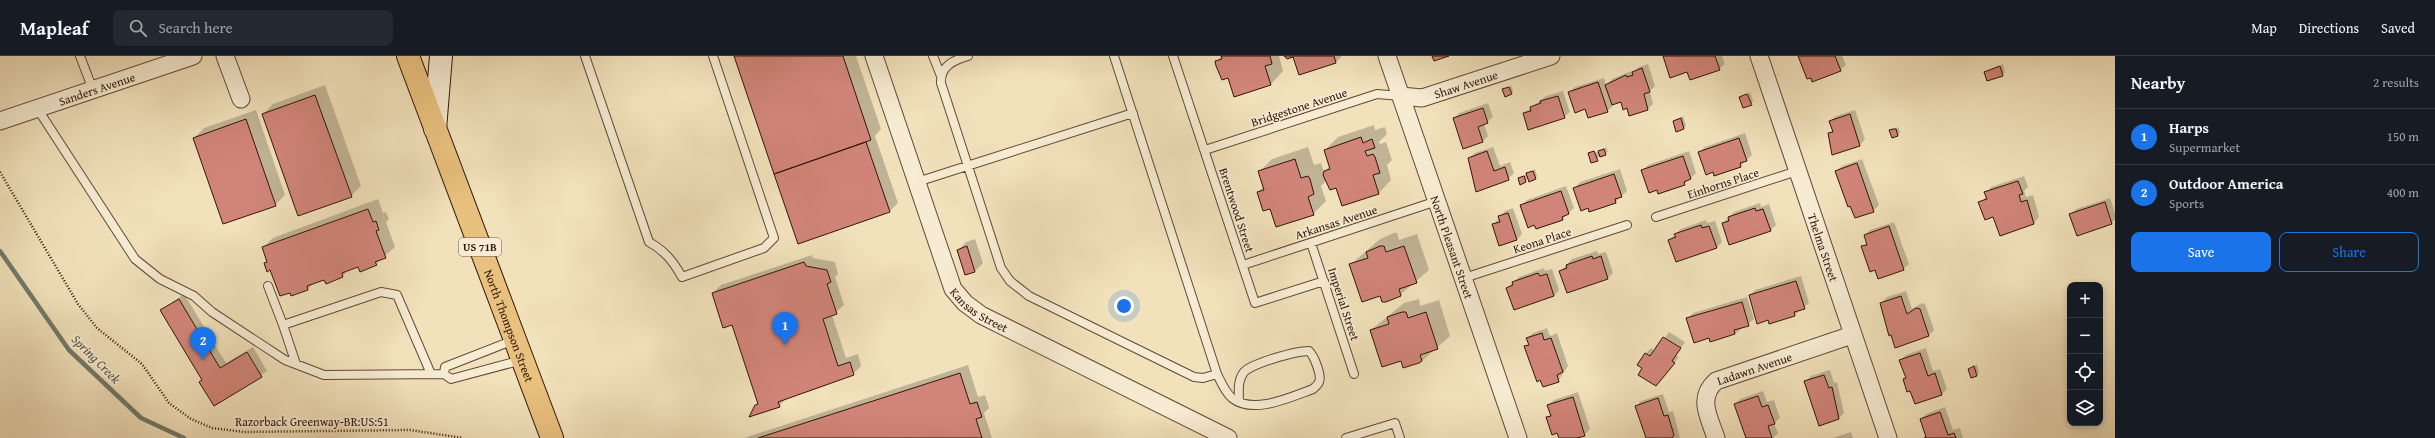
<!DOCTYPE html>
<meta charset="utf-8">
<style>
:root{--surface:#171b24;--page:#242831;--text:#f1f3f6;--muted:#9ea1a6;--line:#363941;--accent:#1a73e8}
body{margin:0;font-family:"Gentium Book Plus",serif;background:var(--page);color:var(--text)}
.controls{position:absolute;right:12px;bottom:12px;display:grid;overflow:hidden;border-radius:8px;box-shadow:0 2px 6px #0003}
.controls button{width:36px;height:36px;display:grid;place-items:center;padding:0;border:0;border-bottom:1px solid var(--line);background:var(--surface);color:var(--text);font:20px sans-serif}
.you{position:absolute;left:1124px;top:250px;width:14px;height:14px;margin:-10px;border:3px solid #fff;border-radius:50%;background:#1a73e8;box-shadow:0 0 0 6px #1a73e833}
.badge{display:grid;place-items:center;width:26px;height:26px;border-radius:50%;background:var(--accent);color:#fff;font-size:13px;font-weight:700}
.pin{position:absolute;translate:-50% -33px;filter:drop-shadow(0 1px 2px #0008)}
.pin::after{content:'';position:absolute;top:21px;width:14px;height:12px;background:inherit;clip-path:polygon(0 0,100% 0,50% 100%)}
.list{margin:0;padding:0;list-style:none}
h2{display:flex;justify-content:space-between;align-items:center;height:52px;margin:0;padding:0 16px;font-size:17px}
h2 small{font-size:13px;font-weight:400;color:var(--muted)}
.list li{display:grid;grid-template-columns:26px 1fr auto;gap:12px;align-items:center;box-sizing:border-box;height:56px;padding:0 16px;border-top:1px solid var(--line)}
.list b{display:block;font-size:15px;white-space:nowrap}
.list p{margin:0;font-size:13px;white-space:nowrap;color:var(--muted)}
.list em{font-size:13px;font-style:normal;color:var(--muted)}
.actions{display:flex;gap:8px;padding:12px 16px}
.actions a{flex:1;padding:9px 0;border:1px solid var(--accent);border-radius:8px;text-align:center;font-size:14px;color:var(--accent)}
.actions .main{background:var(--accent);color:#fff}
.icon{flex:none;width:22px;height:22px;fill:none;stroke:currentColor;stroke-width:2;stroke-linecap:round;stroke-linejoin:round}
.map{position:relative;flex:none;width:2115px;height:382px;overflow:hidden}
header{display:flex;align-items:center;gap:24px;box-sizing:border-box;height:56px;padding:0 20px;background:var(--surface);border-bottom:1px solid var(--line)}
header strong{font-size:19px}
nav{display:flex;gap:22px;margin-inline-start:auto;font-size:14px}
.search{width:280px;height:36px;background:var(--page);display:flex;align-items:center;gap:10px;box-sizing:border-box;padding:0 14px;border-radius:8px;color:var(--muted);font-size:15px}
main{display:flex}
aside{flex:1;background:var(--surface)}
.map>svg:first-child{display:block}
.shadow{fill:#0003}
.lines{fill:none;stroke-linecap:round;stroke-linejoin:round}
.stream{stroke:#717a6c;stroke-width:4.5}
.building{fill:#d18579;stroke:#311409}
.lane-casing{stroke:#614836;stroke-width:10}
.street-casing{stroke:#614836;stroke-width:19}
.secondary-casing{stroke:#311409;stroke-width:24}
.primary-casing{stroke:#311409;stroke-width:24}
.path{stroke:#311409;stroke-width:2.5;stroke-dasharray:1 2;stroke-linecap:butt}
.lane{stroke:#f7ecd3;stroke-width:8}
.street{stroke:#f7ecd3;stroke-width:17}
.secondary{stroke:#f7ecd3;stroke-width:22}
.primary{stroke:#e9c17e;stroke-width:22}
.labels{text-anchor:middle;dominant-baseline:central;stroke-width:3.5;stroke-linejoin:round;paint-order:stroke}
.shield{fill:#f7ecd3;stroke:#6c5546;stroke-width:1}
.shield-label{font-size:11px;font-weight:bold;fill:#311409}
.street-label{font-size:12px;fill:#311409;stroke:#f7ecd3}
.water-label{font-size:13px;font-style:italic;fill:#565043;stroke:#f7ecd3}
</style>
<header>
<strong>Mapleaf</strong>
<div class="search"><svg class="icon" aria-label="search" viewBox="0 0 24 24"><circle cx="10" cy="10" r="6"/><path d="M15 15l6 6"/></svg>Search here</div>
<nav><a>Map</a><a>Directions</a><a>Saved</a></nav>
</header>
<main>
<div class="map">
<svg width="2115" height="382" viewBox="0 0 2115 382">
<rect width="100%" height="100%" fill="#f2e2bc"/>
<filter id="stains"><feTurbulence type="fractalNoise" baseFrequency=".005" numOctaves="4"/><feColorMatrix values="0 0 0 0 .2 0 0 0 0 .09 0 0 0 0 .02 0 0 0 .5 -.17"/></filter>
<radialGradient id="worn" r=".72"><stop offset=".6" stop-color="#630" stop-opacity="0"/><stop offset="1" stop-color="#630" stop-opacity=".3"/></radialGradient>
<!-- shadow -->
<path class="shadow" d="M734,0h122l25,73 -6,7 23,67 -8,8 -92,32z
M1222,0h57l4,15 -12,13 -36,11 -6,-18 -13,-15z
M1294,0h48l-6,6z
M1664,0h58l3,8 -6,5 -31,2z
M1799,0h43l4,9 -6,5z
M1648,8l7,22 -5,5 3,13 -5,5 -21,-2 -6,-7 -9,3 1,3 -6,5 -21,-3 -17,-16 6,-5 29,-9 2,7 6,-6 20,-8 1,2 6,-6z
M2003,8l2,9 -17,7 -3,-8z
M325,29l36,101 -10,10 -88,-82 10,-10z
M1511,29l2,6 -2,3 -7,-4z
M1563,35l7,21 -6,5 -40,-4 22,-17z
M1750,36l3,9 -2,3 -11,-7z
M1488,47l5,14 -9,7 4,12 -5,5 -19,7 -10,-29 5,-6z
M256,54l29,85 -10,10 -81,-67 10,-10z
M1855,54l10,29 -5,6 -31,-11 4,-4 -3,-9 6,-5z
M1683,60l3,10 -2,2 -10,-7z
M1374,69l1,5 10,-3 2,7 -8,8 1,2 6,-2 6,18 -5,5 4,15 -12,13 -36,12 -6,-19 -10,-6 -6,6 5,15 -13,13 -42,-7 -13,-15 6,-6 -5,-14 13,-13 36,-12 6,18 7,-2 3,9 6,-6 -5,-16 13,-13z
M1898,71l2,5 -2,3 -8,-4z
M1745,77l7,22 -12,11 -41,-14 6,-5z
M1493,91l7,19 10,-4 4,11 -6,6 -39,-20 6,-6z
M1606,91l2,5 -9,4 -2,4 -8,-7 9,-1z
M1689,95l7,22 -12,11 -27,5 -14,-19 5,-5z
M1862,103l17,46 -6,6 -37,-40 6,-5z
M1535,113l2,7 -2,2h-6l-4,3 -6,-3z
M1620,113l7,22 -12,11 -40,-14 5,-6z
M2024,120l4,11 -4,4 2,6 7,-2 6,22 -5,6 -40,-7 -14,-14 7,-6 -1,-3 5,-6z
M1566,130l8,22 -12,11 -41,-13 6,-6z
M2110,142l5,15v7l-4,3 -40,-9 5,-5z
M378,143l5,14 3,-1 3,7 -3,3 9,25 -19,17 -17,2 -10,4 -7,6 -27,6 -7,7 -16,6 -27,-32 3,-3 -5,-12 10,-10z
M1760,147l1,4 8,-3 7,21 -6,6 -47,-8 11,-11z
M1513,152l9,26 -5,5 -24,-14 12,-14z
M1706,164l1,3 8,-2 7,21 -5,5 -48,-7 12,-11z
M1894,166l15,42 -6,5 -27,-1 -14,-21 5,-5 -2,-7 5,-5z
M1394,177h3l2,7 18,-6 12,36 -29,25 -20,-1 -30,-29 30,-26z
M975,183l8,24 -8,8 -9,3 -8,-24 8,-8z
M1597,195l1,3 8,-2 7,21 -5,5 -47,-7 11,-12z
M812,199l1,3 22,4 3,12 -3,3 9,28 -12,10 14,43 12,-4 3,12 -8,8 -66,24 -8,8h-23l3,-3 -26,-79 -20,-31 8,-8z
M1544,212l1,3 7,-2 7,21 -5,6 -40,13 -7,-21 12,-11z
M1801,220l8,27 -14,12 -26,4 -19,-23 5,-6z
M1906,235l6,18 10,-6 3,1 9,26 -6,6 -47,-33 6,-6z
M184,238l42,69 27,-16 14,24 -52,34 -12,-26 -42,-69z
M1747,241l7,22 -19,15 -25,3 -22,-18 5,-6z
M1419,243l1,7 19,-6 11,36 -28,25 -21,-1 -30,-30 33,-27z
M1547,272l3,8 7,-3 11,33 -10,15 -32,-34 3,-4 -2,-5 6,-5z
M1669,276l16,10 -9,14 3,1 -18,23 -17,-12 1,-14 6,-6 4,3z
M1926,292l7,23 7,-2 7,20 -5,5 -31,-4 -7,-10 2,-3 -5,-17 5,-5z
M1977,308l2,9 -2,2 -8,-6z
M968,309l10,32 7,-2 4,13 -5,5 8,25h-248z
M1830,314l4,13 3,-1 7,31 -5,5 -19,7 -15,-43 6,-6z
M1763,335l4,11 7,-2 6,18 -6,5 4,10 -5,5h-26l-12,-33 5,-6z
M1578,336l12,37 -6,6 -10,3h-14l-12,-20 3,-4 -3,-9 6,-5z
M1663,338l6,18 4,-1 7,27h-33l-11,-31 5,-6z
M1945,351l8,23 7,-2 3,10h-37l-5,-19 5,-5z
M1851,376l2,6h-20z"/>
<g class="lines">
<!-- stream -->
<path class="stream" d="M0,195l69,99 72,68 43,20"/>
</g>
<!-- building -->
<path class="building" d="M734,0h109l28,84 -97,34z
M1221,0h49l2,8 -7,2 6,19 -37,12 -6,-19 -6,2 -6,-14 -1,-5 7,-2z
M1284,0h50l2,7 -37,12 -6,-18 -6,2z
M1432,0h17l-15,5z
M1663,0h52l5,14 -30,10 -3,-8 -17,6z
M1798,0h37l6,15 -29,11 -1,-4 -4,1z
M2000,10l3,10 -16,5 -3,-9z
M1642,12l8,24 -6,2 4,16 -19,6 -2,-8 -4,2 -2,-8 -9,3 -7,-20 21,-10 1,2 6,-2 -1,-3z
M1598,26l10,30 -20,6 -3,-9 -10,4 -7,-21z
M1509,31l3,7 -7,3 -3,-8z
M1747,38l5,11 -9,3 -4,-11z
M315,39l37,102 -54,19 -36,-102z
M1558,40l7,22 -37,12 -5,-17 8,-2 -1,-4 11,-4 -1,-2z
M1483,52l5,15 -10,4 5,15 -20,7 -10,-31z
M1850,58l10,32 -28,9 -4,-22 5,-1 -4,-11z
M1681,62l3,11 -8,3 -3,-11z
M246,63l30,87 -53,18 -30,-86z
M1893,73h3l2,7 -6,2 -3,-8z
M1361,81l2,6 9,-4 3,9 -10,3 2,5 6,-2 2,3 5,16 -7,2 6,19 -37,12 -6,-18 -6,2 -7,-15 1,-4 6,-2 -6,-19z
M1739,82l8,23 -7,2 1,4 -27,9 -1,-4 -7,3 -8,-23z
M866,86l24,70 -92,32 -24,-70z
M1604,93l2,6 -6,2 -2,-6z
M1487,95l7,20 11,-4 4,13 -33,12 -8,-34z
M1594,95l4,10 -7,2 -3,-10z
M1683,100l8,23 -7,3 1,3 -27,9 -1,-4 -8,3 -8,-23z
M1295,103l6,19 7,-2 2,3 4,15 -6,3 6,18 -38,12 -6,-18 -7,2 -6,-19 7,-2 -6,-19z
M1857,107l17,49 -19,6 -5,-12 -2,1 -13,-36z
M1533,115l3,8 -7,3 -3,-9z
M1614,118l8,23 -7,2 1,4 -27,9 -1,-4 -7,3 -8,-23z
M1524,120l2,6 -6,3 -2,-7z
M2018,125l5,13 -4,1 2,7 6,-2 7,24 -34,12 -7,-19 -8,3 -7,-18 9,-3 -3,-7z
M1561,135l8,23 -7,3 1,3 -27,9 -2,-4 -6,3 -8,-23z
M2105,146l7,22 -35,12 -8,-22z
M1755,152l1,3 7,-2 8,22 -42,14 -7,-22 7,-2 -1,-4z
M368,153l5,13 3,-1 3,9 -3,1 10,27 -11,4 2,3 -17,7 -2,-5 -16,6 1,4 -17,7 -2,-4 -17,6 1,4 -17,6 -1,-3 -10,3 -10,-26 -3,2 -3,-9 3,-1 -5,-15z
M1508,157l9,27 -18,6 -7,-22 8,-2 -2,-6z
M1701,169l1,3 7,-2 8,22 -41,14 -8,-22 8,-3 -2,-3z
M1889,170l15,44 -26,9 -3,-9 -5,2 -9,-26 6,-1 -3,-10z
M967,190l8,26 -10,3 -8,-25z
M1380,190h4l2,6 18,-6 13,37 -18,6 2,7 -15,6h-4l-2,-6 -18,6 -13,-38 19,-6 -2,-6z
M1592,200l1,3 8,-3 7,23 -41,14 -8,-22 8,-3 -1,-3z
M804,206l2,4 21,4 4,12 -4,2 10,30 -14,5 15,47 12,-4 4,13 -76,27 2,5 -31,10 6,-12 3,-1 -26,-79 -9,3 -11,-35z
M1538,217l2,3 7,-2 7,22 -40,14 -8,-22 7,-3 -1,-3z
M1796,225l9,28 -11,3 1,4 -26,8 -1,-4 -11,4 -8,-29z
M1901,240l6,18 9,-6 4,1 9,27 -34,12 -4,-13 -2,1 -9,-33z
M179,243l41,69 27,-16 15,25 -48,29 -15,-24 3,-2 -42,-70z
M1742,246l7,24 -15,4 1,4 -25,8 -1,-4 -15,5 -8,-25z
M1402,256h4l2,6 18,-6 12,37 -18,6 2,6 -3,2 -16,5 -2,-7 -19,6 -12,-37 19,-6 -2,-7z
M1542,277l2,7 7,-2 12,34 -6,3 2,7 -16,5 -3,-7 -3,2 -13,-36 5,-1 -3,-7z
M1663,281l18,11 -9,13 3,2 -19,23 -18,-11 4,-7 -5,-3 8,-12 5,3z
M1920,297l8,23 7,-3 7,22 -27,9 -5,-13 -3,1 -4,-13 3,-1 -7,-18z
M1974,310l3,10 -6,2 -3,-9z
M960,317l10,31 7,-2 5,15 -6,2 6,19h-224z
M1824,319l5,13 3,-1 7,32 -20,7 -15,-45z
M1758,340l4,11 6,-2 7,19 -7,2 4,12h-26l-12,-34z
M1573,341l12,39 -8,2h-18l-2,-5 -5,2 -6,-18 5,-1 -4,-11z
M1658,342l6,18 4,-1 6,20 -2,3h-26l-11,-32z
M1940,356l8,23 6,-2 2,5h-32l2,-1 -6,-18z"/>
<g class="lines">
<defs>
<path id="lane" d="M80,0l13,34
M585,0l64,186c16,9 24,19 33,35l82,-29 10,-10 -61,-182
M933,0l8,20
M968,0c-14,4 -28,10 -27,27l60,185 9,13 19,15 165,81 9,1 14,-4
M1114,0l103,318c4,8 8,18 15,24 21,17 59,-1 81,-9 2,-2 5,-4 6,-7 3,-7 -5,-26 -10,-31 -13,0 -56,12 -65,21 -7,9 -5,20 -5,30
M1173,0l82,247 69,-22
M37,52l98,151 25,20 34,17 18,16 73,48 39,15 120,-1
M1205,94l172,-56 24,2
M917,126l216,-69
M1656,161l141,-46
M1311,187l43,131
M1243,209l194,-64
M1464,222l163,-53
M268,230l15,39
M514,284l-69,27 -1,7 7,5 71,-19
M296,308l-13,-39 98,-33 16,3 34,79
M1346,382l49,-15 5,15"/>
<g id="street">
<path d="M225,0l16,43"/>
<path id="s1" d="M874,0l79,233 12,14 16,12 247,123"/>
<path id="s2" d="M1387,0l131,382"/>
<path id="s3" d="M1759,0l129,382"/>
<path id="s4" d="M1401,40l21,2 129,-42"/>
<path id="s5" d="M0,65l193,-65"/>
<path id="s6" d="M1716,382c-7,-21 -19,-40 0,-57l136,-46"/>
</g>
<path id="secondary" d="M435,73l6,-73"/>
<g id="primary">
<path id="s7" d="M408,0l144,382"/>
</g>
</defs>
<!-- lane casing -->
<use href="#lane" class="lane-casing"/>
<!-- street casing -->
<use href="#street" class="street-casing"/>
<!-- secondary casing -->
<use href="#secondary" class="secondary-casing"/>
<!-- primary casing -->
<use href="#primary" class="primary-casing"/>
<!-- path -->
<path class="path" d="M0,116l78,132 19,24 45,36 27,39 22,16 21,9 32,4 166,-2 53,8"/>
<!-- lane -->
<use href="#lane" class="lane"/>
<!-- street -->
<use href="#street" class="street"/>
<!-- secondary -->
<use href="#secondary" class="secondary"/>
<!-- primary -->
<use href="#primary" class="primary"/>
</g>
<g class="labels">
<!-- shield labels -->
<rect class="shield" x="459" y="182" width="42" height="18" rx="3"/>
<g class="shield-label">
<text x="480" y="191">US 71B</text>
</g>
<!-- street labels -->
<g class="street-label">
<text stroke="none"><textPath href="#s4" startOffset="67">Shaw Avenue</textPath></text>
<text stroke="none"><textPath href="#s5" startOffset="102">Sanders Avenue</textPath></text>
<text transform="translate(1299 51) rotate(-18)">Bridgestone Avenue</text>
<text transform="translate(1723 127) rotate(-18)">Einhorns Place</text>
<text transform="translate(1237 154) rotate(72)">Brentwood Street</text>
<text transform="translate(1336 166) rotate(-18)">Arkansas Avenue</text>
<text transform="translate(1542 184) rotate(-18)">Keona Place</text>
<text stroke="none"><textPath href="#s2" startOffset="202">North Pleasant Street</textPath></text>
<text stroke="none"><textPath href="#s3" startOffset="202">Thelma Street</textPath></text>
<text transform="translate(1344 248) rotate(72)">Imperial Street</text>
<text stroke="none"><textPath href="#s1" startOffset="280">Kansas Street</textPath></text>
<text stroke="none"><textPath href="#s7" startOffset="288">North Thompson Street</textPath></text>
<text stroke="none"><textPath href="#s6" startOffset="102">Ladawn Avenue</textPath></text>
<text x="312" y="365">Razorback Greenway-BR:US:51</text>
</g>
<!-- water labels -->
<g class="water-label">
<text transform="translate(96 303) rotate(45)">Spring Creek</text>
</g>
</g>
<rect width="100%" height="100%" filter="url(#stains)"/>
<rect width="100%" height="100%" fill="url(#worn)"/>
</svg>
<div class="controls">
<button>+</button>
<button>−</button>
<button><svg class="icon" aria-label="locate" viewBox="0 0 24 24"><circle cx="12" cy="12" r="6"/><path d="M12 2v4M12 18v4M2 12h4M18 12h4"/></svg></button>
<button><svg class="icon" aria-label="layers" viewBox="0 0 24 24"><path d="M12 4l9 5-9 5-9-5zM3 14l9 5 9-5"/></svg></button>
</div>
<div class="you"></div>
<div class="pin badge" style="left:785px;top:289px">1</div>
<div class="pin badge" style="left:203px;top:304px">2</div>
</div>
<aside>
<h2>Nearby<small>2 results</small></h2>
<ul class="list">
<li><span class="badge">1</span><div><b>Harps</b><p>Supermarket</p></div><em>150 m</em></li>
<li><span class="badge">2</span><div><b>Outdoor America</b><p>Sports</p></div><em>400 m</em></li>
</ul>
<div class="actions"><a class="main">Save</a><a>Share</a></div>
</aside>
</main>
